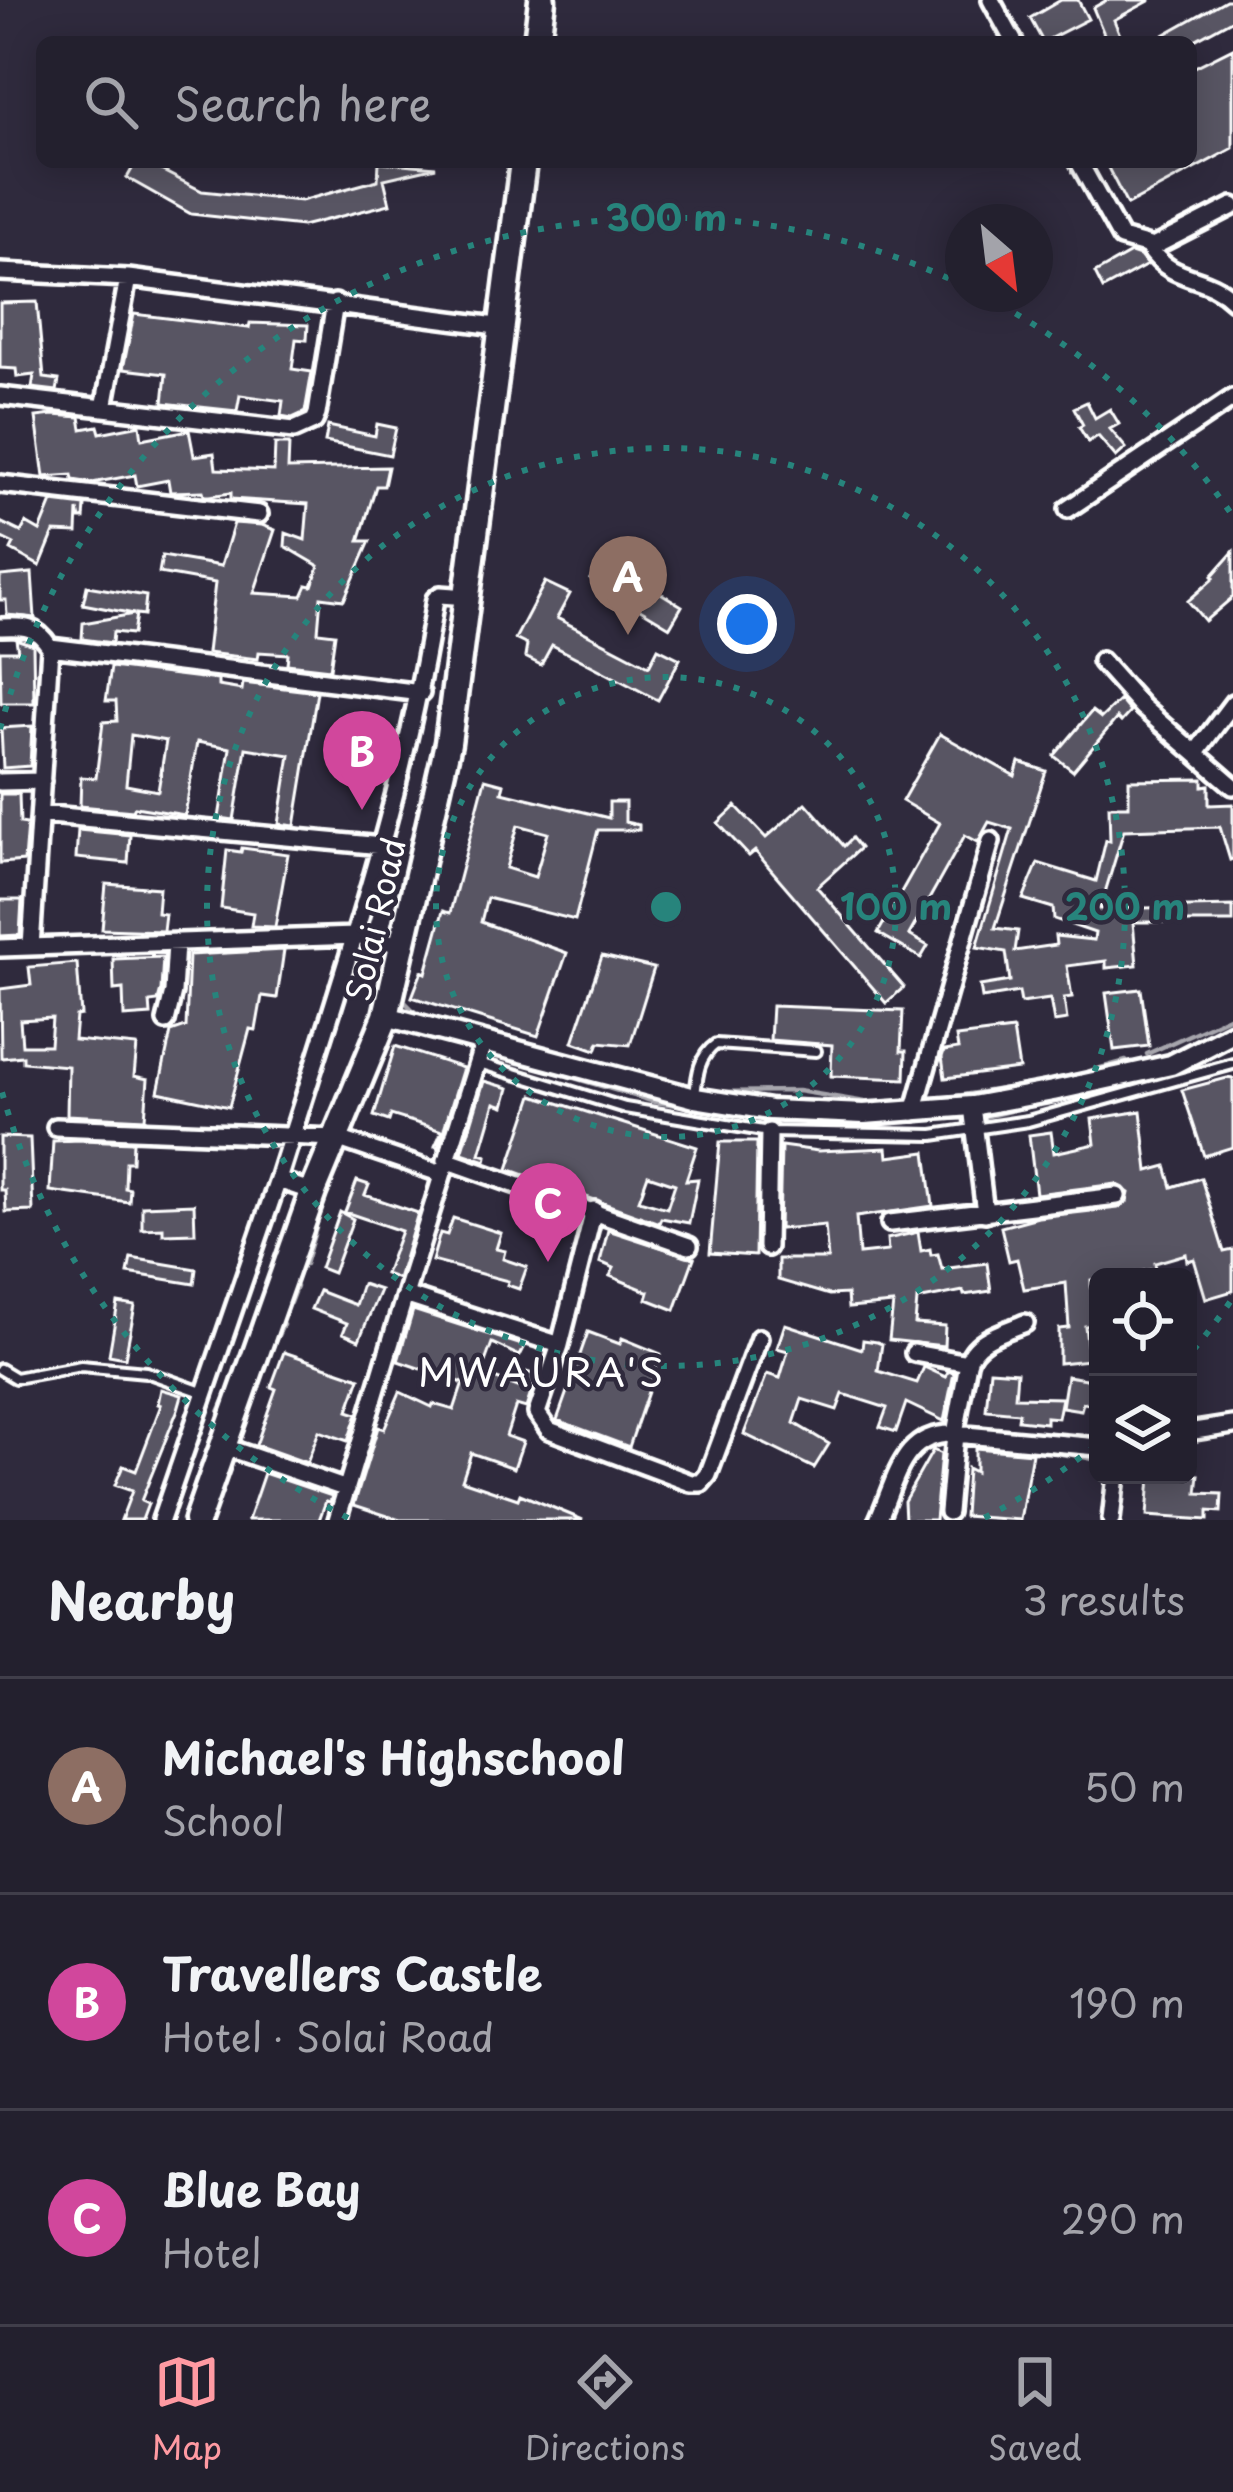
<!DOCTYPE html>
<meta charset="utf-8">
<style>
:root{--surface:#23202e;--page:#2f2d3a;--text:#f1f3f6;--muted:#a3a3aa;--line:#403e4a;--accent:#ff9aa2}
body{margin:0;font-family:"Playpen Sans",sans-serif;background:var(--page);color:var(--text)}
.controls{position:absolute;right:36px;bottom:36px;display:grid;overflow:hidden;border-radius:18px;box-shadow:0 6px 30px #0003}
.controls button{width:108px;height:108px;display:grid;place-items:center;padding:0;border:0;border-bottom:3px solid var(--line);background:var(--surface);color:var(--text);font:60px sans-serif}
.compass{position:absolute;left:945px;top:204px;width:108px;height:108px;border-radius:50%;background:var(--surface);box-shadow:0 6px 30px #0003;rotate:152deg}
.you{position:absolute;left:747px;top:624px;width:42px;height:42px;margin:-30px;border:9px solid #fff;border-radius:50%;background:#1a73e8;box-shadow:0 0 0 18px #1a73e833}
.badge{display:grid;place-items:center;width:78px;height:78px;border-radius:50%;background:var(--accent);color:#fff;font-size:39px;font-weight:700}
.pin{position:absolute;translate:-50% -99px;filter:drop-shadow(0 3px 6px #0008)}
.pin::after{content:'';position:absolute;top:63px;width:42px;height:36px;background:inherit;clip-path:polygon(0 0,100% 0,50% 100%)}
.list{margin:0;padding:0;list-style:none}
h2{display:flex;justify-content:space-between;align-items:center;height:156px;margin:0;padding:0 48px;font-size:51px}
h2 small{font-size:39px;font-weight:400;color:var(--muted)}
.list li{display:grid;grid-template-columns:78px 1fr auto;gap:36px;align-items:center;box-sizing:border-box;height:216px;padding:0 48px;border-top:3px solid var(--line)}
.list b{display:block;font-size:45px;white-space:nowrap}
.list p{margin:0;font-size:39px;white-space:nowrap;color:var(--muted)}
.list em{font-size:39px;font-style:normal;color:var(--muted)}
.icon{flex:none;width:66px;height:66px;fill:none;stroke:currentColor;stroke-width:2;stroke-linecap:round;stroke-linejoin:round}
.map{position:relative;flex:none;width:1233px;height:1520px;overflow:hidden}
.search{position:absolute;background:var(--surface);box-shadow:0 6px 30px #0003;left:36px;right:36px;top:36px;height:132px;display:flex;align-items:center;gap:30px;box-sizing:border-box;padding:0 42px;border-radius:18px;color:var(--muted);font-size:45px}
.sheet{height:804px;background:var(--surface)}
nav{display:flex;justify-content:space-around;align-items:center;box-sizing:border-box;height:168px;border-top:3px solid var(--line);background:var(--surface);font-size:33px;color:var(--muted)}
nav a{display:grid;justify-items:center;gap:6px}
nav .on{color:var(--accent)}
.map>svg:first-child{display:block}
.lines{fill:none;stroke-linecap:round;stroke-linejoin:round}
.stream{stroke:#a7a6ad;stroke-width:4.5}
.building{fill:#595564;stroke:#fff;stroke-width:3;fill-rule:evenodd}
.service-casing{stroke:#fff;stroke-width:16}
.minor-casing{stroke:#fff;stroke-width:24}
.tertiary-casing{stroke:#fff;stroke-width:27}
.trunk-casing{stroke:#fff;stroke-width:33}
.service{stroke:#2f2a3d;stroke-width:8}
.minor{stroke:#2f2a3d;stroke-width:15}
.tertiary{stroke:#2f2a3d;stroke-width:18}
.trunk{stroke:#2f2a3d;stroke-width:24}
.ring{fill:none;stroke:#27847c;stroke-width:6;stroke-dasharray:6 12}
.labels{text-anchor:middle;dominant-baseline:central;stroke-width:9;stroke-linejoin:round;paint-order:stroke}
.street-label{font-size:33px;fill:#fff;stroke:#2f2a3d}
.quarter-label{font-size:39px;letter-spacing:3px;fill:#fff;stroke:#2f2a3d}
.centre{fill:#27847c;stroke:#2f2a3d;stroke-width:6}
.ring-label{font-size:36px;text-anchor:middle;font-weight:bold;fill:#27847c;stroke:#2f2a3d;stroke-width:9;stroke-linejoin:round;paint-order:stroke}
</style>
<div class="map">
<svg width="1233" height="1520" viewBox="0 0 1233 1520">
<rect width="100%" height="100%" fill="#2f2a3d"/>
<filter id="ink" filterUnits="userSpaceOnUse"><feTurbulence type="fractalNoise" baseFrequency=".00833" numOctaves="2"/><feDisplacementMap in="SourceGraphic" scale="24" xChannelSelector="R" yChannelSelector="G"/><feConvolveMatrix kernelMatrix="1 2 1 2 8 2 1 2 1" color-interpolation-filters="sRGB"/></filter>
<g filter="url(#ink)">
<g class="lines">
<!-- stream -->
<path class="stream" d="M401,998l16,16 42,11
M469,1028l19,4
M496,1035l35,9
M451,1044l24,6
M544,1047l8,2
M558,1051l23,7
M1147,1054l86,-39
M497,1055l158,47 39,5
M1090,1071l36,-10
M1048,1080l27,-5
M713,1092l85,-1 67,11 45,-1
M931,1100l101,-16
M984,1117l118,-28
M813,1121l48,2
M878,1122l91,-4
M305,1264l11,-36
M290,1303l6,-16
M273,1346l10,-21
M219,1412l17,-39
M963,1419l4,7 58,7
M1032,1448l35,7
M1073,1455l25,5
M1125,1479l3,-4
M182,1520l34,-94"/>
</g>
<!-- building -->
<path class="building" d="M1061,0h17l10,19 -45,23 -13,-24z
M1107,0h44l-37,20 6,15 -13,6 -14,-33z
M1226,0h7v19l-42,23h-40z
M1233,48v100l-106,57 -22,-43h86v-93z
M136,162h9l57,29 99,10 77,-21 1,-18 57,5 -52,12 6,25 -88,22 -111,-12 -64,-36z
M1131,253l9,3 7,9 -44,24 -8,-16z
M37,302l7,76 15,2 -2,11 -25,-3 2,-13 -17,2 -1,-8 -16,-1v-65z
M134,314l115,14 1,-5 58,2 -1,15 -11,-1 -4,30 20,3 -7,40 -13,6 -11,-2 2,-15 -43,-6 -3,16 -74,-8 3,-29 -43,-5z
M1087,402l8,16 15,-9 9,15 -9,5 16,19 -10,9 -18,-21 -10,6 -9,-15 4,-2 -9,-17z
M53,415l27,2 2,12 16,-3 2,7 40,-8 2,14 47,-9 5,26 20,-3 2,16 58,2 1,-27h14l-1,25 100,-2 -4,19h-8l-17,55h11l-26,59 -23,-3 -3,35 17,2 -5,35 -43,-5 1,-10 -29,-2 -1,7 -51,-6 8,-70 -56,-10 3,-17 59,10 13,-43 28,2 13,5 -21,63 48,3 5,-11 5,1 7,-20 -34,-20 1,-13 19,7 3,-36 -77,-5v-6l-22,3h-5l-1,-5 -33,1 -2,-12 -31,6 -2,-11 -43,8 -19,-3 -1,-5 -28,2 -8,-60z
M377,424l19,4 -6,27 -65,-13 3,-16 47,10z
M52,502l33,4 -1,13h-4l-2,-9 -1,23 -23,-1 -14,34 -29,-16 3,-6 -14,-7v-15l21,10 5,-9 14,8z
M1233,552v45l-28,24 -17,-20 26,-23 -2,-2z
M603,558l79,48 -12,21 -80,-48z
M32,573l3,45 -28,-3 -1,-15h-6v-24z
M545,582l25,12 -13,24 92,48 9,-18 22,11 -22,41 -106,-55 -11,20 -16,-8 2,-12 -12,-6z
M87,586l59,10 -2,19 -8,-1 -3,20 -20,-2 -1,11 -30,-4 1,-16 51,-9 -51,-10z
M16,639l17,6 1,58h-33l-1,-52h18z
M111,667l107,13v6l24,4 1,-7 74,9 -22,134 -16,-2 11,-69 -44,-7 -12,72 -7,-1 -8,-1 11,-70 -33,-6 -12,73 -50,-8 -2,4 -53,-5 1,-29 15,1 7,-56 14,-1 -1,-20h-10zM131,735l35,6 -8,50 -32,-6z
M1120,700l10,12 -9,10 -4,-4 -44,53 -19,-15 38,-45 9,7z
M32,726l-2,40 -27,2 -2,-40z
M940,734l75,42 4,-14 27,9 -51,157 23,3 -3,20 41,-6 -1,-9 39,4 1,-7 -41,-14 -1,-11 -30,-9 15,-36 58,18 10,-41 4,1 -1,-35h20v-26l74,-1v7l6,-1v20l24,-1v55l-3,1 -10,-33 -96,3 -24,79 133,-3v16h-100l4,43 -31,3v-7l-39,5 5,31 -8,1 3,22 -13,2 -4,-23 -29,4 -2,-11 -37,6 -2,-12 30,-5 -4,-29 -29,-5 35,-118 -23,-7 -11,20 -13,-7 -56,100 19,11 -7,12 -43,-25 62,-110 -38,-22z
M485,779l19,5 -2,8 107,26v-16h16v20l14,3v5h-41l-23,90 -88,-22 -6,24 86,31 -29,83 -126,-39 10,-26 4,2 17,-62 7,2zM518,825l30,8 -13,44 -29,-9z
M0,794h19l1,29 7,1 -3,37 -24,2z
M806,803l38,43 8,-8 8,10 -43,39 87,100 -18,16 -131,-152 -6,5 -31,-33 18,-17 30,32z
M78,830l52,5 -2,28 -52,-5z
M242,848l46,6 -13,73 -24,-1 2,-13 -32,-5 6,-58 14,2z
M106,884l53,4 -2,25 8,1 -2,17 -61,-2z
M0,900h22l-2,35 -20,1z
M284,950l-7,48 -15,-2 -6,34 -6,-1 -21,78 -71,-15 13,-60 15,-5 3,-72z
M602,956l52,12 -24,77 -31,-3 -3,8 -23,-8z
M163,957l-2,33 -3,11 -8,1 1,13 -27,2 -1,-28 -9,1 -1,-31z
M77,963l4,52 -5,1 -2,24 63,6 -3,30 14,3 -3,40 -78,-4 1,-49 -45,-4v-6l-22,2 -1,-69 31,-4 -2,-18zM52,1018l-2,27h-28l-2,-25z
M1141,989l8,57 -35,4 -8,-57z
M772,1006l131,5 -2,40h5l-1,28 -74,-3 1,-31 -62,-5z
M1013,1030l6,39 -74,9 -3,-21 2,-6 14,-2 -2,-12z
M395,1046l68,22 -25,80 -3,-2 7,-15 -51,-16 -2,6 -15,-5z
M1227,1078l6,1v68l-29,9 -22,-66z
M484,1081l25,7 -5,18 -9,-3 -15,51 7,2 -1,5 -24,-8z
M533,1095l164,52 -11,33 12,-1 -9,44 -28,-5 -2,5 -151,-54zM648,1175l27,9 -8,24 -28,-8z
M1141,1111l7,60 18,-5 6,21 29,-9 23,74 9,-2v41l-27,8 -12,-40 -7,2 -1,-7 -31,9 1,6 -65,11 2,45 -8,1 4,34 -30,3v-34l10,-1 -3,-45 -42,6 -7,-30 -8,2 -8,-34 37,-10 80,-9 9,-6 2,-9 -13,-9 -80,10 -7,-59 22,-3 3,21 41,-9 -3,-25z
M0,1137l30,1 3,73 -27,1 -1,-22h-5z
M81,1140l52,2 -1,20h-6l-1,26 5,1 -1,13 -79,-11 3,-50z
M720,1142h37l-2,114 -45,-3z
M781,1146l37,5 69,-3 1,9 38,-5 7,54 -77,11 3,37 29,-3 -1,-12 31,-7 3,19 9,-2 1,6 7,-1 4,15 45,-6 4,28 -27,4 -1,-4 -46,9 -2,24 30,2 -1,20 -55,-6 4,-36 -45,4 -1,-14 -18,1 -51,-15v-21h50l-3,-34 -46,4z
M357,1181l12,4 -4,10 53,18 -20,66 -13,-5 16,-43 -56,-19z
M194,1204l1,29 -32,1v-6l-21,1v-23z
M340,1212l13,7 -20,54 -13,-5z
M453,1218l48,15 -5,16 9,2 -2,8 24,8 -8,22 -12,-4 1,-4 -76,-20 8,-28 7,2z
M608,1230l86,28 -19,52 -28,-11 2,-7 -39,-16 4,-8 -14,-6z
M131,1258l65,11 -2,15 -66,-11z
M362,1284l18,6 -21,50 -16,-7 4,-10 -36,-14 8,-18 36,14z
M118,1303l17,3 -10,52 -16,-3z
M413,1310l112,36 -5,10 -28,-13 -11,30 37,14 5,-16 14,4 -11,33 -10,-3 -10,31 17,6 -9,26 -43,-15 -9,27 56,19 2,-5 63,26h-183l-46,-15 24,-78 6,2 16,-37 32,15 1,-3 21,6 9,-27 -65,-22z
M785,1324l77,25 1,-9 14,2 5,2 -4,27 39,12 7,-16 22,10 2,-6 6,2 -10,48 -38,-18 -10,29 -16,-5 7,-19 -44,-14 -6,16 -35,-11 -8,24 35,21 -15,24 -70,-34 23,-60 13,4 8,-27 -11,-3z
M588,1332l32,12 2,-6 39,16 -32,93 -72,-27z
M284,1352l76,26 -12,33 9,3 -9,27 -29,-10 -12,32 -51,-18 20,-56 -5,-2z
M990,1370l27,2 -2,25 47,1 -4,20 -12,-1v6l-28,-3 1,-7 -33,-3z
M1067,1376l25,4 -1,8 7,2v15l-15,-2 -2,7 -19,-3z
M161,1389l21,6 -4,14 -37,92 7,3 -6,16h-21l11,-29 -17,-6 8,-19 13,5 25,-66 -3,-1z
M975,1448l57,5 -12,67 -56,-4 3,-48 8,4z
M933,1450l8,4 -6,66h-30l-1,-19z
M264,1473l68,23 -2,6 -4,-1 -7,19h-71z
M1167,1475h32l-2,18 25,1 -1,18 -13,-1v9l-61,-4 3,-39 16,1z"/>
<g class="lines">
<defs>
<path id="service" d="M479,1063l146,45 144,24 164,3 95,-14 205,-57
M695,1097c2,-21 3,-40 21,-53l100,7
M0,1369l15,9 66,-12 65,6 56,20"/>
<path id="minor" d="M991,0l23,42
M1079,162l42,76 32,9 80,-41
M1149,248c24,36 55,24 84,52
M0,272l128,6 376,49
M0,396l294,34 20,-9 3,-7 18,-111
M104,408l24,-130
M0,484l259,30
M1068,509l165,-111
M0,627c24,-1 36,-2 50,20l-19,300
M50,647l371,46
M1101,661l41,46 91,79
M1196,752l37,-49
M0,782l42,-1
M40,814l342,32
M0,948l356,-12 44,8
M166,1021l7,-29 3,-48
M483,1044l-78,251 155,50 -23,68 12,17 142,53h10l7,-8 51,-137
M972,1106l13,107
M914,1112l77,-271
M56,1127l280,11 106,36
M446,1160l243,86
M313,1192l-35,-12c60,-192 127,-382 157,-581l5,-4 28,2
M890,1223l227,-27
M767,1247l2,-115
M560,1345l34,-135
M914,1353l54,10 -13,71 -7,78
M968,1363c5,-24 36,-31 57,-40
M1188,1432l45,-7
M222,1446l125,43
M161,1520l117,-340
M337,1520l68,-225
M878,1520c19,-42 24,-88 77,-86l143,13
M1111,1520l5,-45"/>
<path id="tertiary" d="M386,1016l309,82 75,12 94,4 108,-8 81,-15 118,-26 62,-32"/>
<path id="trunk" d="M537,42l5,-42
M197,1520l116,-328 73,-176 62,-273 75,-581"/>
</defs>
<!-- service casing -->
<use href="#service" class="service-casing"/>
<!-- minor casing -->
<use href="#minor" class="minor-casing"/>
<!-- tertiary casing -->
<use href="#tertiary" class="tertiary-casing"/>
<!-- trunk casing -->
<use href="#trunk" class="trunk-casing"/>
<!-- service -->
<use href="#service" class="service"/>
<!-- minor -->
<use href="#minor" class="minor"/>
<!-- tertiary -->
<use href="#tertiary" class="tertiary"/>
<!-- trunk -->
<use href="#trunk" class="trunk"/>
</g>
</g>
<!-- distance rings -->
<g class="ring">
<circle cx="666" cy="907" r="230"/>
<circle cx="666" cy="907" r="459"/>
<path d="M1230 1302A689 689 0 0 1 1190 1354M1095 1446A689 689 0 0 1 984 1518M348 1518A689 689 0 0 1 0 1085M0 729A689 689 0 0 1 963 285M984 296A689 689 0 0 1 1230 512"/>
</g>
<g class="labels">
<!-- street labels -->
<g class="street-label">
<text transform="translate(374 919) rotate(-77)">Solai Road</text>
</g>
<!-- quarter labels -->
<g class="quarter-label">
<text x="542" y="1370">MWAURA'S</text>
</g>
</g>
<circle cx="666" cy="907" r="18" class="centre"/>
<g class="ring-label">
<text x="666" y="231">300 m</text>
<text x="896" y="920">100 m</text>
<text x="1125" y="920">200 m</text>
</g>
</svg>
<div class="controls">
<button><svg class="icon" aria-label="locate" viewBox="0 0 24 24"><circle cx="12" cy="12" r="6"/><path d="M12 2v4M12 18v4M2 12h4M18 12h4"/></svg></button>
<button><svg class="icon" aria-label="layers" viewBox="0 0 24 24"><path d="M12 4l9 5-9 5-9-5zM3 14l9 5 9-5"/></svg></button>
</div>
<svg class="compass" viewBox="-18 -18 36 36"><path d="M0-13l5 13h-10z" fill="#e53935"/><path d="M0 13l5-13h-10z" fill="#a3a3aa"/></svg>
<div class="you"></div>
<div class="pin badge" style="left:628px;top:635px;background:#8d6e63">A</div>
<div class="pin badge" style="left:362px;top:810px;background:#d1479c">B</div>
<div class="pin badge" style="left:548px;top:1262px;background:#d1479c">C</div>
<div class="search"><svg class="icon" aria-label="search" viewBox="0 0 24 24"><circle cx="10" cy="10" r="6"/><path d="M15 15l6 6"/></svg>Search here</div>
</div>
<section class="sheet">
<h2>Nearby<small>3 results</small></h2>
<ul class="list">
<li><span class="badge" style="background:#8d6e63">A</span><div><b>Michael's Highschool</b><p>School</p></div><em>50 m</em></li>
<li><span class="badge" style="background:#d1479c">B</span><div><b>Travellers Castle</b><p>Hotel · Solai Road</p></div><em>190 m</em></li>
<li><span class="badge" style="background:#d1479c">C</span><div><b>Blue Bay</b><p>Hotel</p></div><em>290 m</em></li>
</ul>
</section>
<nav>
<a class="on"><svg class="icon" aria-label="map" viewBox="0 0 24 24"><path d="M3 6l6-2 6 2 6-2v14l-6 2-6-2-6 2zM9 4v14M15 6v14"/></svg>Map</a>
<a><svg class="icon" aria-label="directions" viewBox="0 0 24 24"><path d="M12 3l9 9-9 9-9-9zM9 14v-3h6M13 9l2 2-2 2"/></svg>Directions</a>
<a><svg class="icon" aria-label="saved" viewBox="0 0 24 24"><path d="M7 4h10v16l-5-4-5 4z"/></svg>Saved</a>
</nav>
